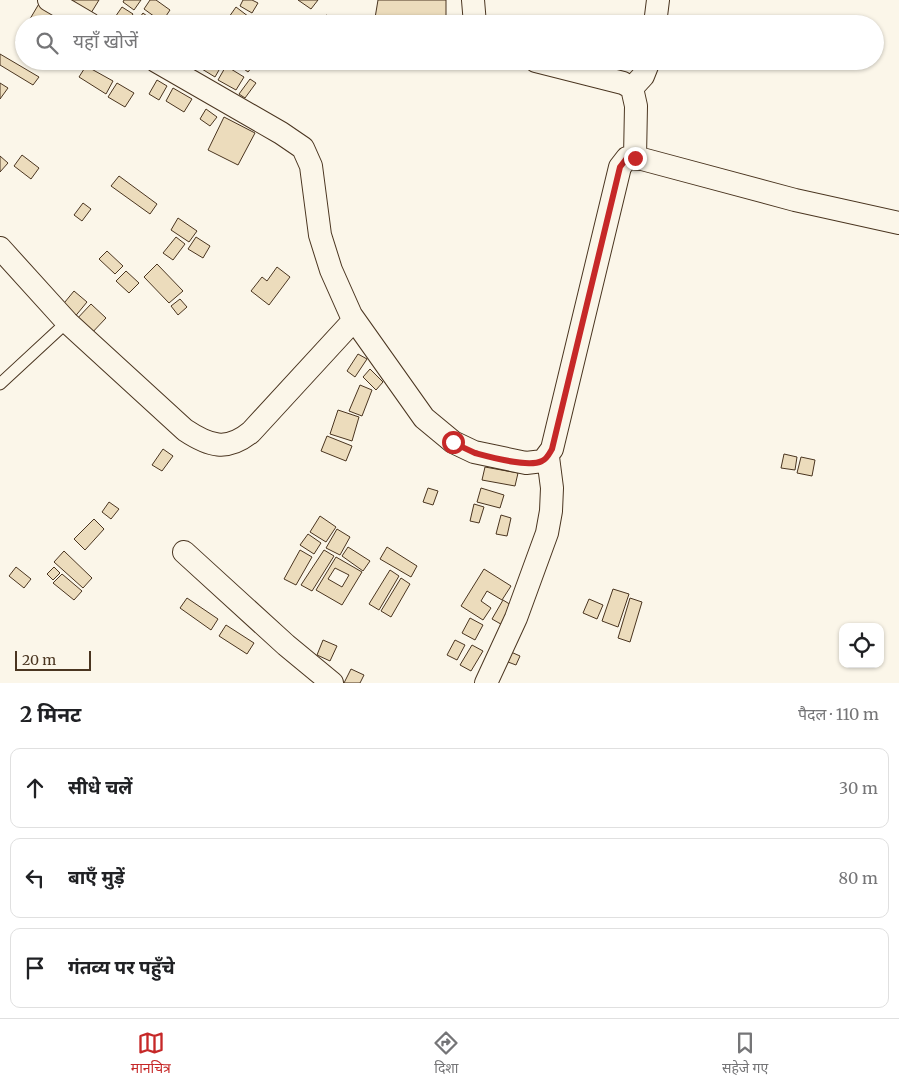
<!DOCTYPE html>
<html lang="hi">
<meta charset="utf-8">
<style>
:root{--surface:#fff;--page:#f2f2f2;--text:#202124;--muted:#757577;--line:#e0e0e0;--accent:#c62828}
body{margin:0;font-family:Merriweather,"Noto Sans Devanagari",serif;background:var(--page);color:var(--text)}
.controls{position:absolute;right:15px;bottom:15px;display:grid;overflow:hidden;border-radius:10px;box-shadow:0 1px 4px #0004}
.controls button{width:45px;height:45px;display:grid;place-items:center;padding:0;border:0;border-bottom:1px solid var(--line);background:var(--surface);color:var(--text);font:25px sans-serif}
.scale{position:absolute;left:15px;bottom:12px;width:76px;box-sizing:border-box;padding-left:5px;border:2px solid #4a3520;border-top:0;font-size:14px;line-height:18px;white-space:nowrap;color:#4a3520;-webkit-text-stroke:4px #fbf6e9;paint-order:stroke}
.stop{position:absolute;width:15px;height:15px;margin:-11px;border:4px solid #c62828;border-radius:50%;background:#fff}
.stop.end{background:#c62828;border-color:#fff;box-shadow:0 1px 5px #0008}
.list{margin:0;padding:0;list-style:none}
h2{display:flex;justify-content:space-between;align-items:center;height:65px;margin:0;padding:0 20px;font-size:21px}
h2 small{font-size:16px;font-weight:400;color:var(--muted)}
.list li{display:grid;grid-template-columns:32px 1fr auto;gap:15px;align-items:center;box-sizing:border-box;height:80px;margin:0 10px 10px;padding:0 10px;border:1px solid var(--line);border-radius:10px}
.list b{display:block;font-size:19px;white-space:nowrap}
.list em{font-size:16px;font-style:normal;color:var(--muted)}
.icon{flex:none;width:28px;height:28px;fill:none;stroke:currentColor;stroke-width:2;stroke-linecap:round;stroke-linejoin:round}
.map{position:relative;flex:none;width:899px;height:683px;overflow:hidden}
.search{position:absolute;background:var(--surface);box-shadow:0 1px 4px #0004;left:15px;right:15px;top:15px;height:55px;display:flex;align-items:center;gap:12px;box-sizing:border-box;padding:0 18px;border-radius:28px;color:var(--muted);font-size:19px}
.sheet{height:335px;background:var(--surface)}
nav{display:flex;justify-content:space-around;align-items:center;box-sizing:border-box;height:70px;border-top:1px solid var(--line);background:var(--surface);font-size:14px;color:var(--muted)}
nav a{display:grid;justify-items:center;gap:2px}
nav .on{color:var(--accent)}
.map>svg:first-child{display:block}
.building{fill:#ecdcbc;stroke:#4a3520;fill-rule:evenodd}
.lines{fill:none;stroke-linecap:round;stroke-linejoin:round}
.lane-casing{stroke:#4a3520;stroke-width:13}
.street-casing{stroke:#4a3520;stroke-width:24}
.lane{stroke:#fbf6e9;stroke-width:11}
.street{stroke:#fbf6e9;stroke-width:22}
.route{stroke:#c62828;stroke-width:6}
</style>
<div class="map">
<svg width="899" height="683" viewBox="0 0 899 683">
<rect width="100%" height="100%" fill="#fbf6e9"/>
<!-- building -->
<path class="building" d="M71,0h28l-8,13z
M124,0h17l-7,10 -11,-8z
M150,0h6l14,10 -8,12 -18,-13z
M243,0h9l6,3 -6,10 -12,-7z
M298,0h20l-7,9z
M378,0h68v24h-72z
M40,2l17,11 -7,11h-23z
M122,7l11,7 -7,10h-14l-1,-1z
M236,7l17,13 -2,4h-12l-10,-7z
M143,13l14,11h-22z
M326,15l11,5 -2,4h-13z
M24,28v18l-8,-5z
M0,54l39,23 -6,8 -33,-20z
M200,61h20l3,2 -8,14 -18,-11z
M233,61h24l-9,11z
M86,66l27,15 -7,13 -27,-17z
M226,66l18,11 -8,13 -18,-10z
M250,79l6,4 -11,15 -6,-4z
M157,80l10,6 -8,14 -10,-6z
M0,83l8,5 -8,11z
M117,83l17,10 -9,14 -17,-10z
M173,88l19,11 -8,13 -18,-11z
M206,109l11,8 -7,9 -10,-7z
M224,117l31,16 -17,32 -30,-15z
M22,155l17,13 -8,11 -17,-13z
M0,156l8,7 -8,9z
M119,176l38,28 -7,10 -39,-28z
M83,203l8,6 -9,12 -8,-6z
M178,218l19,13 -8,11 -18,-12z
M176,237l9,7 -12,16 -10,-7z
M196,237l14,9 -7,12 -15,-9z
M107,251l16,15 -8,8 -16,-15z
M157,264l26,27 -14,12 -25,-26z
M277,267l13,10 -21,28 -18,-14 11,-14 5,4z
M126,271l13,12 -10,10 -13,-12z
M74,291l13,11 -14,17 -13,-11z
M180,299l7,8 -9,8 -7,-9z
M91,304l15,14 -17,18 -15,-14z
M358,354l9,5 -12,18 -8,-6z
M370,369l13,13 -7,8 -13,-13z
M360,385l12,5 -10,26 -13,-5z
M338,410l21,7 -7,24 -22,-7z
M327,436l25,10 -6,15 -25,-10z
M163,449l10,7 -11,15 -10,-6z
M784,454l13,3 -2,13 -14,-2z
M801,457l14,3 -3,16 -15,-3z
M485,467l33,6 -3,13 -33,-6z
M428,488l10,3 -5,14 -10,-3z
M481,488l23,7 -4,13 -23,-6z
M109,502l10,7 -8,10 -9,-7z
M474,504l10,3 -5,16 -9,-2z
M501,515l10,3 -4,18 -11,-2z
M320,516l16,11 -10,15 -16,-10z
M94,519l10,10 -19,21 -11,-11z
M337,529l13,8 -10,18 -14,-7z
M308,534l13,9 -7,11 -14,-9z
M348,547l22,14 -7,10 -21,-15z
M387,547l30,19 -6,11 -31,-18z
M300,550l12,7 -16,28 -12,-6z
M324,550l10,6 -22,35 -11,-6z
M64,551l28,27 -9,10 -29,-26z
M336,557l26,15 -20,33 -26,-15zM335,568l14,7 -7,12 -14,-8z
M16,567l15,12 -7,9 -15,-12z
M54,567l6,6 -7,7 -6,-6z
M484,569l27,17 -9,14 -15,-9 -6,10 10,7 -8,12 -22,-14z
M390,570l9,6 -20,34 -10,-6z
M62,574l20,17 -8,9 -21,-17z
M401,578l9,6 -19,33 -10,-6z
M613,589l16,5 -11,33 -16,-6z
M187,598l31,21 -7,11 -31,-22z
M630,598l12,4 -12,40 -12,-4z
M589,599l14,6 -6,14 -14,-6z
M503,600l13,8 -10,19 -14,-8z
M470,618l13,7 -8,15 -13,-7z
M226,625l28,18 -7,11 -28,-18z
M323,640l14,6 -7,15 -13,-6z
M455,640l10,5 -8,15 -10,-5z
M472,645l11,6 -12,20 -11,-6z
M511,652l9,4 -4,9 -8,-3z
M351,669l13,6 -4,8h-16z"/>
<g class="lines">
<defs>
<path id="lane" d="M0,384l67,-62"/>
<path id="street" d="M49,0l41,24
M473,0l2,24
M655,24l3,-24
M156,61l125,72 22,15 8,18 9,69 11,35 20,45 73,103 29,24 21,10 52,11 17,-2 9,-12 68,-282 7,-9 15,1 153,41 104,23
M536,61l87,22 9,5 4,18 -1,51
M632,88l11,-12 6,-15
M0,248l67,74 118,108c24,16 42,22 66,2l103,-112
M184,552l102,93 46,38
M486,683l30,-65 31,-85 4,-22 1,-23 -4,-31"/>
</defs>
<!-- lane casing -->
<use href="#lane" class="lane-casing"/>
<!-- street casing -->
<use href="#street" class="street-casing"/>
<!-- lane -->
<use href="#lane" class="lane"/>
<!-- street -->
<use href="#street" class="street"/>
</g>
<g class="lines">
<!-- route -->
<path class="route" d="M453,442c7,4 15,8 22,11 15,4 53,15 67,8 5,-2 7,-7 10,-12l68,-282 7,-9h8"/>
</g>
</svg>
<div class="controls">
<button><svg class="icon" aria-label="locate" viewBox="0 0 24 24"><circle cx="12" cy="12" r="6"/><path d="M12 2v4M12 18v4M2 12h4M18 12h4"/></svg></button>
</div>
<div class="scale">20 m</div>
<div class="stop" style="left:453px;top:442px"></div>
<div class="stop end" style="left:635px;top:158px"></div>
<div class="search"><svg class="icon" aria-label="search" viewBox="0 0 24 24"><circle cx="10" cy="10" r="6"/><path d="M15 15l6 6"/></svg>यहाँ खोजें</div>
</div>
<section class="sheet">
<h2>2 मिनट<small>पैदल · 110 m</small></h2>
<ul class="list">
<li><svg class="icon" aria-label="ahead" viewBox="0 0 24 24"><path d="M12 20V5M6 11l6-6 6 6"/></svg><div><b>सीधे चलें</b></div><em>30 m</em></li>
<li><svg class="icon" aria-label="left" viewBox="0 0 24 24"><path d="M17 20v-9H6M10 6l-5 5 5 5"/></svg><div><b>बाएँ मुड़ें</b></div><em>80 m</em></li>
<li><svg class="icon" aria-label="arrive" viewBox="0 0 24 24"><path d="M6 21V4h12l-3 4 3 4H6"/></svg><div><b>गंतव्य पर पहुँचे</b></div></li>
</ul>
</section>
<nav>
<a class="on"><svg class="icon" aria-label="map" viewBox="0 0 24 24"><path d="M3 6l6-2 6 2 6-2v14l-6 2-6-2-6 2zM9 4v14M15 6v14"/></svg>मानचित्र</a>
<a><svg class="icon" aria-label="directions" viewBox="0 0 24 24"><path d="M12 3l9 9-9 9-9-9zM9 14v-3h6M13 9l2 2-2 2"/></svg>दिशा</a>
<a><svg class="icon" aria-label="saved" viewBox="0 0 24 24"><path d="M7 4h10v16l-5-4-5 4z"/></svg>सहेजे गए</a>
</nav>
